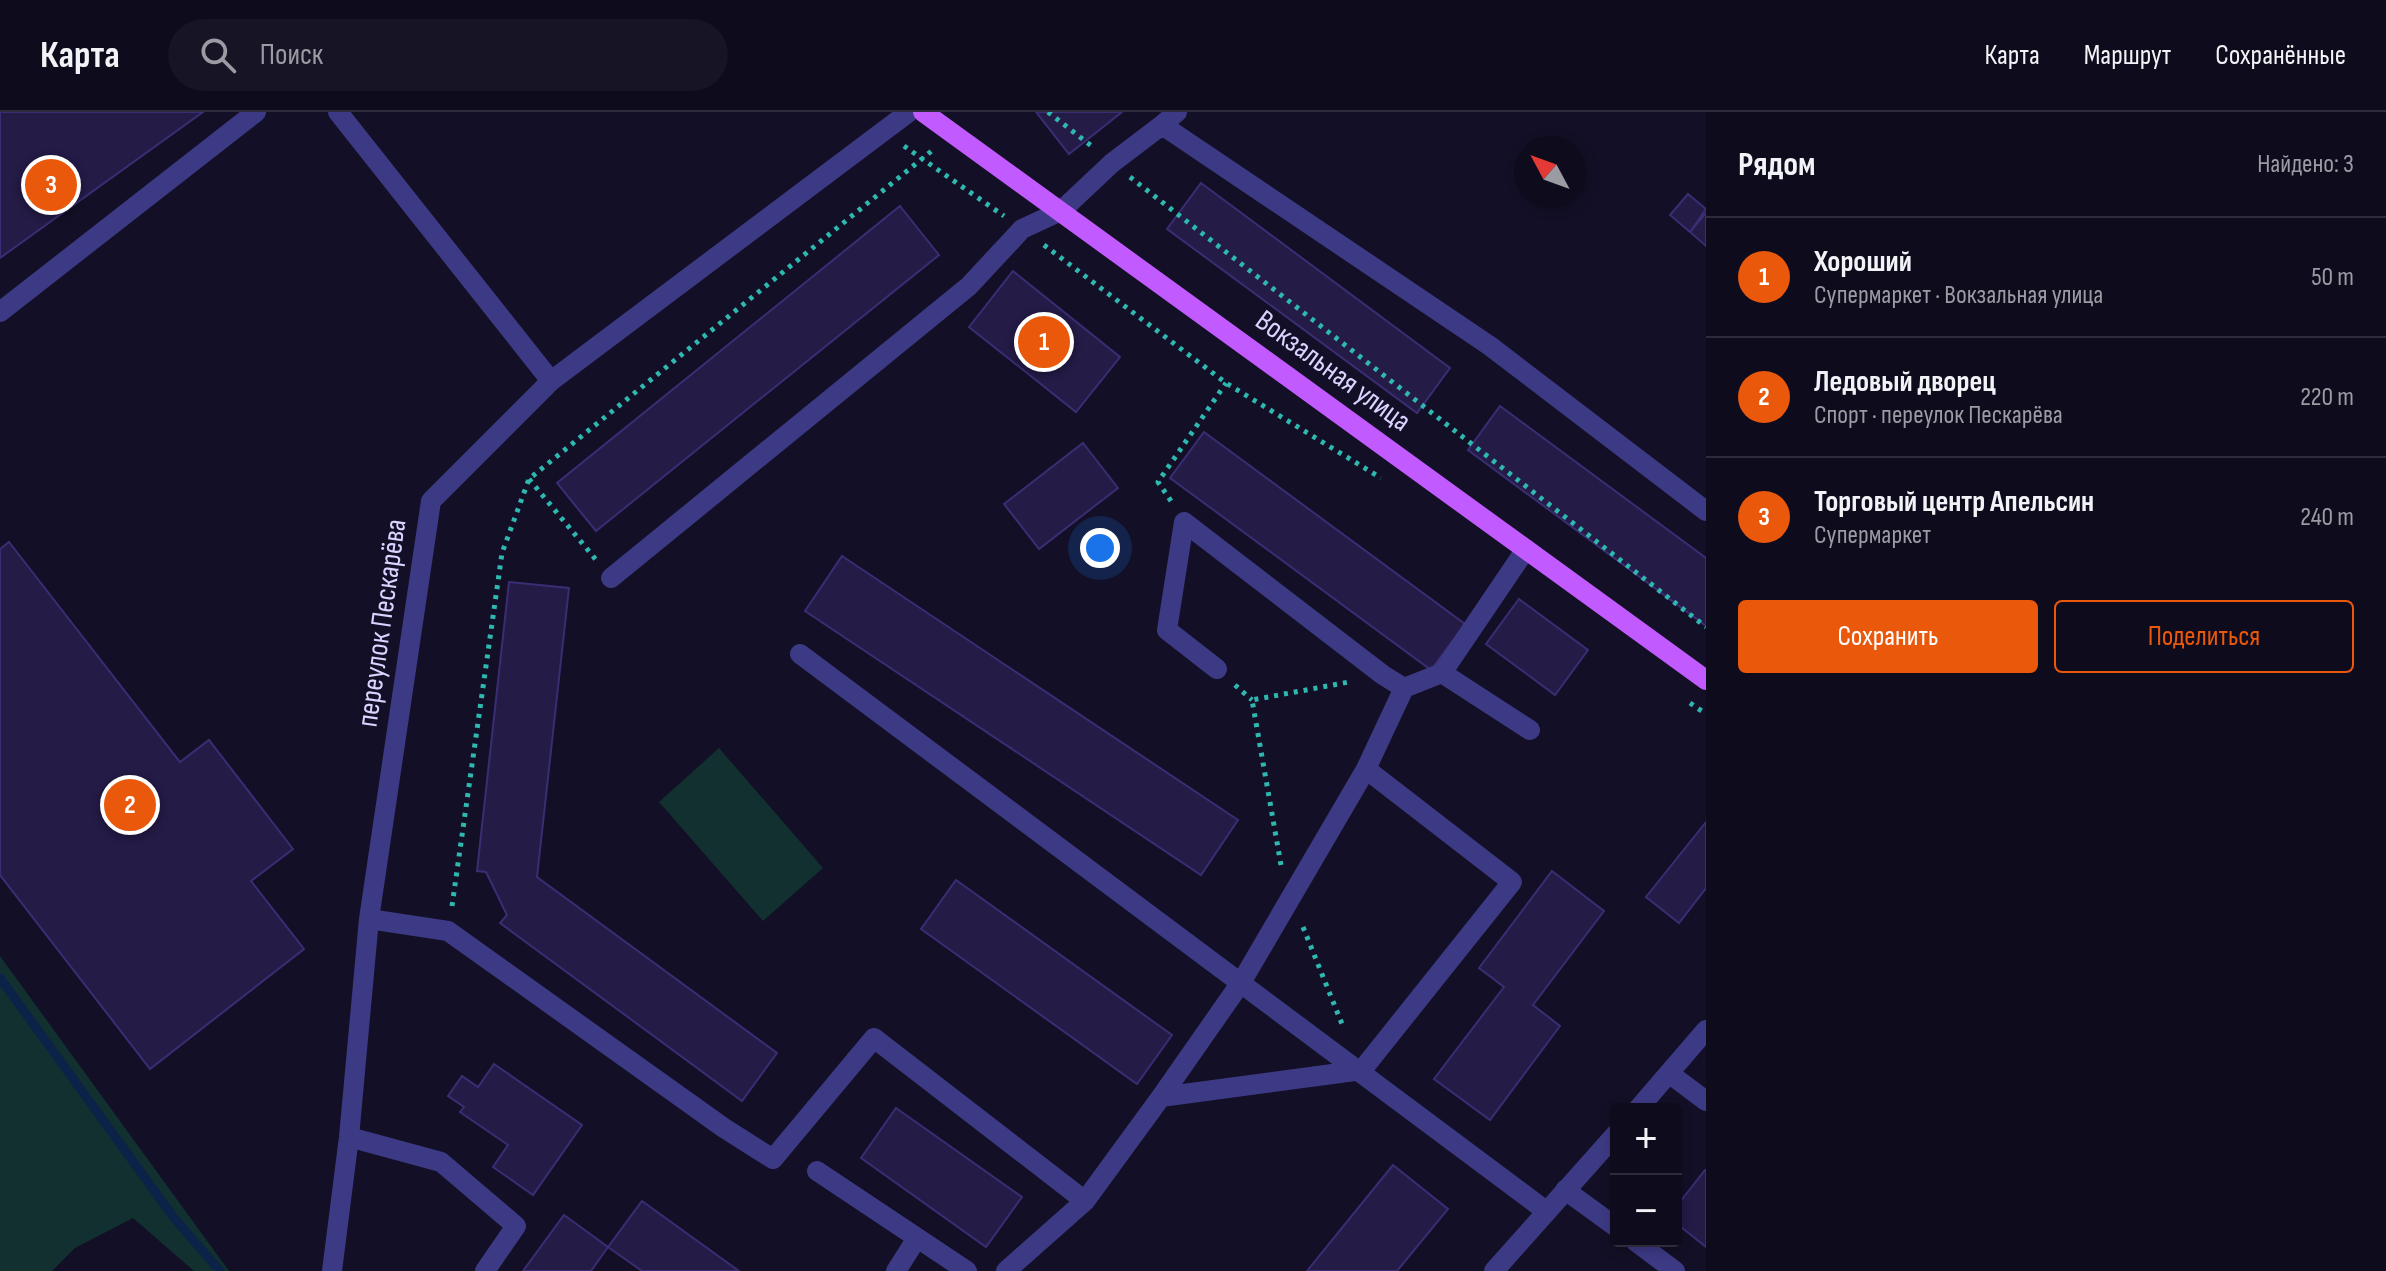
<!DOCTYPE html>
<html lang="ru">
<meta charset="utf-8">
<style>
:root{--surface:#0e0b1c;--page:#171425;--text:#f1f3f6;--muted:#9b9ba3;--line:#2e2b3b;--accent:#ea580c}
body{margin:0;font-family:"Sofia Sans Condensed",sans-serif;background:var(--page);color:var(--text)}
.controls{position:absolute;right:24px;bottom:24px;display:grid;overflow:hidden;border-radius:8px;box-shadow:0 4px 12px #0003}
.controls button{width:72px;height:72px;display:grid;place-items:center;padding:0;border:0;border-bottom:2px solid var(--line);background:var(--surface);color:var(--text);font:40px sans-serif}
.compass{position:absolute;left:1514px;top:24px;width:72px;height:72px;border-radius:50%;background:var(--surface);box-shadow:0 4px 12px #0003;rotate:311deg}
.you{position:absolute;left:1100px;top:436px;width:28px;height:28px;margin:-20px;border:6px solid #fff;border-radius:50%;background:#1a73e8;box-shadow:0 0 0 12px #1a73e833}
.badge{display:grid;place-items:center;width:52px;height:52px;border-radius:50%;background:var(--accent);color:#fff;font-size:26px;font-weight:700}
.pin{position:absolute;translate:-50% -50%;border:4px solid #fff;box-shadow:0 2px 8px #0006}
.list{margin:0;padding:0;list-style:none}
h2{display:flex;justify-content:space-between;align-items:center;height:104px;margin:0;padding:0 32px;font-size:34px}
h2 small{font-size:26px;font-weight:400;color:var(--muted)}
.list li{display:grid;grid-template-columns:52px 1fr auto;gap:24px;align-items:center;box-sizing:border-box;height:120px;padding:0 32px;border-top:2px solid var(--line)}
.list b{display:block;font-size:30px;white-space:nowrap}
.list p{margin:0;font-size:26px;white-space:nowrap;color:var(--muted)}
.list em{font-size:26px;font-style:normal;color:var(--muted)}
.actions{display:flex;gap:16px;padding:24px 32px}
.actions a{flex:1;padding:18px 0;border:2px solid var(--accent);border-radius:8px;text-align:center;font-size:28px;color:var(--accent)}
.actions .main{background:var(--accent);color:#fff}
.icon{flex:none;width:44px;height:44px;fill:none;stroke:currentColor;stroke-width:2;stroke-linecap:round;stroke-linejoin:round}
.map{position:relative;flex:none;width:1706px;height:1159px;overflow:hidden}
header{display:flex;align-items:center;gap:48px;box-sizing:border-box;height:112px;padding:0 40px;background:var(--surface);border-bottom:2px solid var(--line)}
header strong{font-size:38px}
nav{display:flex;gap:44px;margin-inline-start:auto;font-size:28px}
.search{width:560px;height:72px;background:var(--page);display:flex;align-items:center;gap:20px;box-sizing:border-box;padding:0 28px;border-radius:44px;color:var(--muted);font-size:30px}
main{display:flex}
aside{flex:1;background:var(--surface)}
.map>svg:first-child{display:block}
.green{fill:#12302f}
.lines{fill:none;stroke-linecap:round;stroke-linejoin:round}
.stream{stroke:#0c2248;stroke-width:9}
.building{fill:#241b47;stroke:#3b2d73;stroke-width:2}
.path{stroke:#2fb8b0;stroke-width:5;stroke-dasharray:4 6;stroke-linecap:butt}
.minor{stroke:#3d3a85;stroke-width:20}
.major{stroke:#c25bff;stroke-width:20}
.labels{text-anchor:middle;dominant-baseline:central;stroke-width:6;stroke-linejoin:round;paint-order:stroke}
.street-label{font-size:30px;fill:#d9d4ff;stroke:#130f26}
</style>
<header>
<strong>Карта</strong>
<div class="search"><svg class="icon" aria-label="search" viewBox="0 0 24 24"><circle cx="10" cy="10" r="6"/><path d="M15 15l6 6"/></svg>Поиск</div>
<nav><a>Карта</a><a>Маршрут</a><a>Сохранённые</a></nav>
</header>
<main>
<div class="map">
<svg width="1706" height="1159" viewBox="0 0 1706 1159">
<rect width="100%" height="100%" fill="#130f26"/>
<!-- green -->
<path class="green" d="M719,636l104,120 -60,53 -104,-119z
M0,844l229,315h-35l-61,-53 -58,30 -23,23h-52z"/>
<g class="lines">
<!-- stream -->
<path class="stream" d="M0,866l174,240 46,53"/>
</g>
<!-- building -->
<path class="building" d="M0,0h203l-203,146z
M1036,0h86l-53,42z
M1201,71l249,185 -33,45 -250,-184z
M1688,82l18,15 -16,23 -20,-17z
M900,94l39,49 -343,276 -39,-48z
M1706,101v33l-16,-14z
M1013,159l107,86 -44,55 -107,-85z
M1500,294l206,152v68l-238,-176z
M1204,320l261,192 -34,46 -261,-192z
M1083,331l35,45 -79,61 -35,-45z
M9,430l171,220 29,-22 84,109 -42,32 53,68 -154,120 -150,-194v-326z
M842,444l396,264 -37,55 -396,-264z
M509,470l60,6 -32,289 240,176 -35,48 -242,-178 7,-8 -21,-43 -9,-1z
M1519,487l69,51 -33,45 -69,-51z
M1706,710v66l-27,35 -33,-26z
M1552,759l52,40 -71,94 27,21 -70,94 -56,-41 70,-92 -25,-19z
M956,768l216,155 -35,49 -216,-155z
M494,952l88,61 -49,70 -40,-28 15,-22 -48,-33 4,-5 -16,-11 14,-20 16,11z
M896,996l126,89 -36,50 -125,-89z
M1393,1053l55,44 -51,62h-90z
M1705,1058h1v77l-30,-24v-16z
M642,1089l97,70h-97l-34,-24z
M564,1103l44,32 -17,24h-68z"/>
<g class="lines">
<!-- path -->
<path class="path" d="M1048,0l46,36
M904,34l100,70
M1130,65l576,450
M1044,133l182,138 155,95
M529,367l68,82
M1171,389l-13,-19 68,-99
M1235,573l17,15
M1690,591l16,11
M1281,753l-29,-165 97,-18
M452,794l50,-353 27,-74 405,-330
M1303,815l41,102"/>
<!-- minor -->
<path class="minor" d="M338,0l213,269
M1162,13l15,-13
M0,200l256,-200
M611,466l358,-292 53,-57 39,-18 51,-48 50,-38 328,221 216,165
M800,542l746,557
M1217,557l-50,-39 17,-108 199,153 21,13
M1442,561l88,57
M369,807l79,12 276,197 49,31 101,-121 211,163
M1670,962l36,27
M1161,985l81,-116 124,-212
M1638,997l68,-79
M349,1025l92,25 75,64 -31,45
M817,1059l150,100
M1565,1078l51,37
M1635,1129l40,30
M332,1159l17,-134 20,-218 62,-418 120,-120 358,-269
M896,1159l21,-33
M1006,1159l79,-70 76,-104 201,-27 150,-188 -146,-113 38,-81 38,-15 84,-124
M1494,1159l122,-137"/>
<!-- major -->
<path class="major" d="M923,0l783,568"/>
</g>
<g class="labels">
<!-- street labels -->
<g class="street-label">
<text transform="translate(1333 259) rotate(36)">Вокзальная улица</text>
<text transform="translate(382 511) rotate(-82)">переулок Пескарёва</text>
</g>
</g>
</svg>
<div class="controls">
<button>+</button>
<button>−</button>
</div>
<svg class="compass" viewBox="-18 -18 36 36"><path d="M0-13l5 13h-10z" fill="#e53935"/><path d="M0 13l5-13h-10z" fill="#9b9ba3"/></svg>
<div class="you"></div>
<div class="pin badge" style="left:1044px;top:230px">1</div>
<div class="pin badge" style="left:130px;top:693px">2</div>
<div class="pin badge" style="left:51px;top:73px">3</div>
</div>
<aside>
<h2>Рядом<small>Найдено: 3</small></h2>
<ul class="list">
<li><span class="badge">1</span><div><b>Хороший</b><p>Супермаркет · Вокзальная улица</p></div><em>50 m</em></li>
<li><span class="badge">2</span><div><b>Ледовый дворец</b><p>Спорт · переулок Пескарёва</p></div><em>220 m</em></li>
<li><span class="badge">3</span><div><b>Торговый центр Апельсин</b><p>Супермаркет</p></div><em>240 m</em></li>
</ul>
<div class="actions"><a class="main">Сохранить</a><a>Поделиться</a></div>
</aside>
</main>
